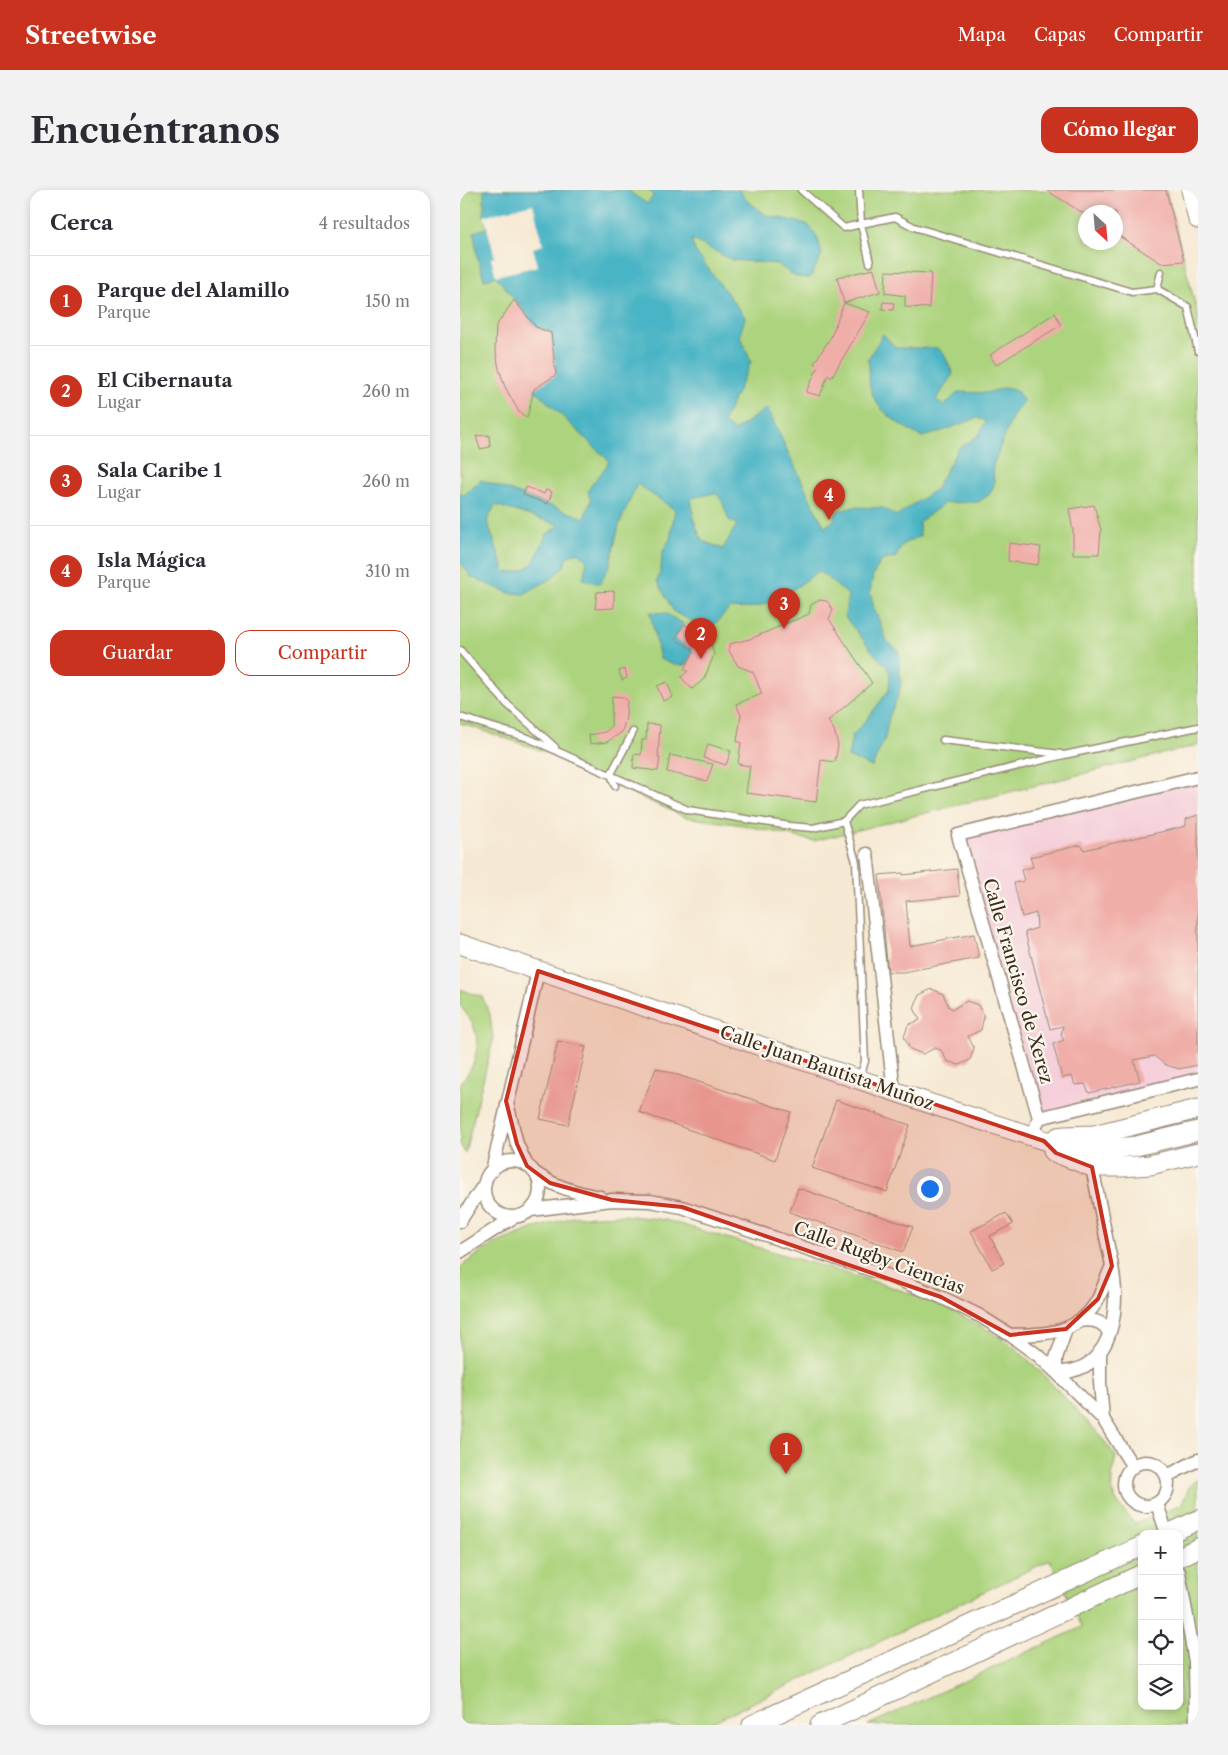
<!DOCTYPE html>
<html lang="es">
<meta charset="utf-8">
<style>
:root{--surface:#fff;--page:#f2f2f3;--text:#2b2b33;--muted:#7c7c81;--line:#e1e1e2;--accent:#c8321e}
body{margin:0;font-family:"Libre Caslon Text",serif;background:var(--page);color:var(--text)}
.controls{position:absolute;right:15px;bottom:15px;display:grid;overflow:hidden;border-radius:10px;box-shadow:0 2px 8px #0003}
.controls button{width:45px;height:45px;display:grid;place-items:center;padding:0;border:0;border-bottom:1px solid var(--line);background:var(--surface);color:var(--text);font:25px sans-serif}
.compass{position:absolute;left:618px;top:15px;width:45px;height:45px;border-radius:50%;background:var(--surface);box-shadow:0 2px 8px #0003;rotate:154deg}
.you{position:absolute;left:469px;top:998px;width:18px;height:18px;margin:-12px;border:4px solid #fff;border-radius:50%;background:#1a73e8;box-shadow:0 0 0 8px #1a73e833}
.badge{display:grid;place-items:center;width:32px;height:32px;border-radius:50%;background:var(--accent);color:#fff;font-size:16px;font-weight:700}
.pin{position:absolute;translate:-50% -41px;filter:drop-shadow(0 1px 2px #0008)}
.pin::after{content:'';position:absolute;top:26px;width:18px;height:15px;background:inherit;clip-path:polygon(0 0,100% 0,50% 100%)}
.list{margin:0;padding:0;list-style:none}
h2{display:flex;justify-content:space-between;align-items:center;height:65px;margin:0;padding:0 20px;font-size:21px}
h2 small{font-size:16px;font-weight:400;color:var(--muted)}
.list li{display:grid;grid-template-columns:32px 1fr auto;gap:15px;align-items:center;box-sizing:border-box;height:90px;padding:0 20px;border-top:1px solid var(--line)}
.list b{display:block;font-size:19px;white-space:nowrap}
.list p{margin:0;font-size:16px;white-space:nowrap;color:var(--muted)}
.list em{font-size:16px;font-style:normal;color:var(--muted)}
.actions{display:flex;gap:10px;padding:15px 20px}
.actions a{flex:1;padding:11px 0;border:1px solid var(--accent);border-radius:15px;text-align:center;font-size:18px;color:var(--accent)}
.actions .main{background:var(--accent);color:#fff}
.icon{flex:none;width:28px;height:28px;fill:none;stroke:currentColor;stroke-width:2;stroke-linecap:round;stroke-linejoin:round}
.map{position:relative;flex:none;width:738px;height:1535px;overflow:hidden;border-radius:15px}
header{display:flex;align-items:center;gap:30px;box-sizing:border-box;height:70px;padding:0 25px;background:var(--accent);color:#fff}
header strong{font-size:24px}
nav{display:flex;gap:28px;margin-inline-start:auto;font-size:18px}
.intro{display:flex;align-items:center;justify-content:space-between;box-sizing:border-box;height:120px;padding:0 30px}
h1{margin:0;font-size:35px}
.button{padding:12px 22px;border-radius:15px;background:var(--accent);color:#fff;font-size:18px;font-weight:700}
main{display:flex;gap:30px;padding:0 30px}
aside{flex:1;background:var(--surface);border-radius:15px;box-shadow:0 2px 8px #0003}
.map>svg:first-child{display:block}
.built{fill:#f5cfda}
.green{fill:#acd37d;stroke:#747e4e;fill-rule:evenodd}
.water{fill:#48b4c5;stroke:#426f72;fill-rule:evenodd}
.pier{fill:#f6e9d3}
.building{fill:#f0aea9}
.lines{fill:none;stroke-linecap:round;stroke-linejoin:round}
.lane-casing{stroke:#988a78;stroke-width:9}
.street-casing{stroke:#988a78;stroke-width:15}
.secondary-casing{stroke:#988a78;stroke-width:21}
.lane{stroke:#fff;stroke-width:6}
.street{stroke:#fff;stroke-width:12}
.secondary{stroke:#fff;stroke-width:19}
.marked{fill:#c8321e;fill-opacity:0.2;stroke:#c8321e;stroke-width:4;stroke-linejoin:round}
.labels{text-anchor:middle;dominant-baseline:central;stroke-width:4.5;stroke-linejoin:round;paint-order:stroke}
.street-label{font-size:18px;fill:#3b2a1e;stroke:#fbf7ec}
</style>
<header>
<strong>Streetwise</strong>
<nav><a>Mapa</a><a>Capas</a><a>Compartir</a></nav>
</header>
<div class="intro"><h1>Encuéntranos</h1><a class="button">Cómo llegar</a></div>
<main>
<aside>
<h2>Cerca<small>4 resultados</small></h2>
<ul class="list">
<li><span class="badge">1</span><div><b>Parque del Alamillo</b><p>Parque</p></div><em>150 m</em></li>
<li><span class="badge">2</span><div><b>El Cibernauta</b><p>Lugar</p></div><em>260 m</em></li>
<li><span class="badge">3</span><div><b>Sala Caribe 1</b><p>Lugar</p></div><em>260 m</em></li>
<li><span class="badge">4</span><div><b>Isla Mágica</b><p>Parque</p></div><em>310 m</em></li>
</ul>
<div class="actions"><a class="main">Guardar</a><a>Compartir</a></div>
</aside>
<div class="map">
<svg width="738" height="1535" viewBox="0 0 738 1535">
<rect width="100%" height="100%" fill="#fbf7ec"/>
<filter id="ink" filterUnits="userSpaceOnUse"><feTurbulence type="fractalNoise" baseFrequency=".02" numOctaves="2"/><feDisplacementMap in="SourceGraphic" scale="10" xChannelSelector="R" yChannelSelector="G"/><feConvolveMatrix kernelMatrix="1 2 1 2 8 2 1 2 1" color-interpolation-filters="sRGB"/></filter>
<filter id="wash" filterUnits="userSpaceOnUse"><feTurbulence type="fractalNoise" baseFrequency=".0096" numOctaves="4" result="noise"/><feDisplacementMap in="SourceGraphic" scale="20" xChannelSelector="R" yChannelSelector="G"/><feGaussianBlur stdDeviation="1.12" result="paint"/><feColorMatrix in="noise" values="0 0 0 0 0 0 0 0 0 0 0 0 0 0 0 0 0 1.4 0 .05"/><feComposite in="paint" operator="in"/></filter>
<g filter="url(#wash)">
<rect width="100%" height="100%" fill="#f6e9d3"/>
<!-- built -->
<path class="built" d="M738,587v302l-155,38 -85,-282z"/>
<!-- green -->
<path class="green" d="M0,0h706l32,126v429l-384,96 -71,-16 -58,-8 -70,-31 -60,-31 -95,-32zM626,22h30v30h-30z
M0,799l22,8 8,17 3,26 -28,113 -5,-9v-62c17,-14 22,-42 11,-61 -3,-6 -9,-12 -11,-16 0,-4 0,-12 0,-16z
M163,1025l43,5 223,66 46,16 45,23 33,21 23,21 62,66 18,23c-8,39 -6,38 19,68l47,-20 7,-17 9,-8v246h-330l214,-98 -32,-67 -344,165h-246v-458l32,-22 40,-16 41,-12zM682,1344h37v172h-37z"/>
<!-- water -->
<path class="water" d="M24,0h143l20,14 7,-9 -6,-5h92l5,9 21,16 41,9 10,12 5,18 -12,24 -14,-1 -19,-13 -45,-4 -41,-21 4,12 50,66 -5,19 11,26 -28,61 11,8 33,-23 50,105 8,14 8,-6 5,-10 17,-4 28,1 13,8 39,-26 23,-41 21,-14 7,-14 -9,-3 -40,15 -15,4c-20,-11 -48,-26 -52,-51 -2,-9 0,-18 -2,-27l15,-25 13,14h41l7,6 9,20 -17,26 8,6 14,-14 28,1 18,-5 13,3 7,11 -11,13 -20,50 1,20 -5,10 -11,7 -33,1 -26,19 1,14 -17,8 -7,13 -15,4 -8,14 -3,17 4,16 13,33 11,9 2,8 -1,10 2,15 -3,13 -9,21 -4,21 -13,29 -24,-10 4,-21 15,-17 22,-29 1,-15 -3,-9 -10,-9 -32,-40 3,-22 -29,-24c-29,20 -51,41 -89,37l-21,22 -35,-18 -17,-31 4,-11 1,-17 8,-14 5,-29 -38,-26 -18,41 -9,39 -10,20 -17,-5 4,-18 -9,-9 -11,5 -3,9 -12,12 -28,16 -15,-1 -38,-16 -11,-16v-68l4,2 17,-15 103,38 7,-17 -3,-9c5,-13 16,-19 21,-31l-75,-72 17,-56 -15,-6 -40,-51 -12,4 -7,-24 -3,-24 13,-4 -3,-12zM256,303l6,8 7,19 8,4 -14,25 -21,-8 -8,-21 -3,-22zM35,315l65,20 -14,10 -12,27 -9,7 -9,3h-11l-18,-51z
M190,422l15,1 19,11 -9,15 17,10 1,4 -7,12h-12l-14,-6z"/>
<!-- pier -->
<path class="pier" d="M73,14l10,41 -10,3 5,18 -42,10 -5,-18 4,-1 -11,-41z"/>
<g id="blocks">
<!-- building -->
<path class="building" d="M586,0h120l18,71 -23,2 -45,-29v-22h-30v3z
M414,79l6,23 -36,11 -7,-26z
M426,81l45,2 -2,35 -24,-1v-11l-20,-3z
M54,110l22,27 15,6 5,42 -22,14 -7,29 -8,-6 -14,-25 -6,-18 -4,-22 1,-21z
M423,112l11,1 -1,7 -11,-1z
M384,113l26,9 -39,66 -3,-3 -8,21 -14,-4 12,-25 -4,-4 17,-26z
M595,123l6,12 -65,40 -6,-10z
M29,245l1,12 -10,2 -4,-13z
M66,297l18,7 2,-4 6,2 -4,12 -25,-9z
M634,315l7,25 -2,24h-26v-23l-4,-22z
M549,353l32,4 -3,18 -30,-4z
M154,401v17l-19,1 2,-17z
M359,410l8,1 6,9 -4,9 43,64 -44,38 6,9 4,15 -3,17 -14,-2 -5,42 -70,-9 4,-27 -12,-2 3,-22h-4l4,-27 -5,-11 26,-10 -9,-22 -15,-6 -9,-15v-7l21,-5 59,-25 2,-9z
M224,434l26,15 4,16 -10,24 -12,10 -11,-12 7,-6 -4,-2 9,-16 -1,-4 -17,-10z
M165,479l2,9 -5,2 -3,-9z
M207,492l6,15 -10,4 -6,-15z
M152,506l11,1 4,3 -1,17 -4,15 -15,10 -17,2 -1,-9 16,-3 6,-5z
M187,534l13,1 -2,33h2l-2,13 -25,-3 1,-14 7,1 1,-15h4z
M248,554l23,7 -5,14 -22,-7z
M210,565l43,9 -6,17 -40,-9z
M738,625v250l-19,4 -13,-4 -12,-9 -20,4 6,21 -51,12 -4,-9 -10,1 -3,-9 -10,2 -9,-34 11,-4 -3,-5 2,-9 -13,3 -25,-97 12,-4 -1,-15 -14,4 -8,-34 10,-2 -3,-11 12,-3 -3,-10 51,-12 3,5 102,-24v-7z
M497,679l3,27 -54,5 4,45 64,-12 5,24 -76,14h-15l-9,-97 24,-2v2z
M472,799l11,5 6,13 4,2 14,-8 11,4 6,11 -3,14 -13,6 6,12 -4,12 -11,5 -12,-4 -6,-11 -6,-2 -12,6 -13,-5 -6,-12 4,-12 12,-5 -6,-12 5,-13z
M98,851l28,6 -18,78 -28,-6z
M196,878l135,44 -16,48 -136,-48z
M376,910l74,25 -23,67 -75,-24z
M338,998l115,39 -10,25 -113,-40z
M546,1023l7,11 -23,12 14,27 -12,6 -21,-38z"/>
</g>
</g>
<g filter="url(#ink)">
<use href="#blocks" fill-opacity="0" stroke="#988a78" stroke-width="1"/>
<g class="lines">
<defs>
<path id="lane" d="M341,0l43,38 17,-4 -2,-34
M410,73l-9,-39 34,-7 19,10 218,65 25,-3 31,18 10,44
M697,99l4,-17
M0,460l47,54 48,43
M0,527l68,21 160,72 102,16 23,2 31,-7 15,-16 205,-50 134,-28
M483,550l118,14
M155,596l-4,-12 22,-42
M384,631l12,41 9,199 -5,16"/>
<path id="street" d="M407,664l27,237
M47,913l10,41 10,22
M579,928l159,-39
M572,947l7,-19 -81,-283 240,-58
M24 999a28 28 0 1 1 56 0a28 28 0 1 1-56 0Z
M32,981l46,-200
M75,983c20,14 41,20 65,24
M71,1020l81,-10 38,1 32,6 207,69 52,21 39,19 30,19 30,22 16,15 47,47 30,48
M0,1031l25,-38
M0,1062l54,-35
M618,1131c12,-2 26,-1 31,12
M606,1139l-10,29v14c45,2 59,-39 59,-77 0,-18 -4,-36 -8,-53 -5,-25 -10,-50 -15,-75
M550,1145c36,-1 70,0 89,-38 4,-9 8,-20 12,-29
M640,1161v31l3,37
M664 1294a22 22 0 1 1 44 0a22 22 0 1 1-44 0Z
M707,1286l31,-16
M697,1314l10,30
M719,1382l16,90 1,63"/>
<path id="secondary" d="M731,0l7,29
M0,754l486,165 123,39 42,1 25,-3 62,-15
M598,947l7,-1 29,-1 104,-26
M593,961l3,2 36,14h30l28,-2 48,-12
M708,1344l30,-14
M719,1367l19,-9
M292,1535l390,-179
M360,1535l322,-151"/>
</defs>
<!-- lane casing -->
<use href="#lane" class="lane-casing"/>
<!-- street casing -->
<use href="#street" class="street-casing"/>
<!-- secondary casing -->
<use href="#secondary" class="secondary-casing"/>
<!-- lane -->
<use href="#lane" class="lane"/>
<!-- street -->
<use href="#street" class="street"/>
<!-- secondary -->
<use href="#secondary" class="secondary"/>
</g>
</g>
<!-- marked area -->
<path class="marked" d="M78,781l506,170 12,12 36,14 20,99 -14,33 -32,30 -56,6 -69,-38 -259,-90 -70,-7 -62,-17 -23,-17 -10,-22 -11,-43z"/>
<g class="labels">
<!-- street labels -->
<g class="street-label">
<text transform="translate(558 791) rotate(74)">Calle Francisco de Xerez</text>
<text transform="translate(367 878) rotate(19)">Calle Juan Bautista Muñoz</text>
<text transform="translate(419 1068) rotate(20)">Calle Rugby Ciencias</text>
</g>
</g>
</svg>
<div class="controls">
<button>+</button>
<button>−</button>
<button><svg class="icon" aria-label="locate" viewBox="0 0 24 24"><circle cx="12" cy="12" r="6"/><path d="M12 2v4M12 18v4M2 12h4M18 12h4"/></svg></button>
<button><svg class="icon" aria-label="layers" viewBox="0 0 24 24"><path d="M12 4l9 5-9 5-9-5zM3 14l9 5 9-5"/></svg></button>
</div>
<svg class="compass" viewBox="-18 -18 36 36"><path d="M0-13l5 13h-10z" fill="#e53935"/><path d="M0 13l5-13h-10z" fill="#7c7c81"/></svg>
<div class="you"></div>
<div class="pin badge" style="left:326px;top:1284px">1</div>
<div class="pin badge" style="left:241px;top:469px">2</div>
<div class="pin badge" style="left:324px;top:439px">3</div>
<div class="pin badge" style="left:369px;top:330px">4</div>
</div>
</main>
